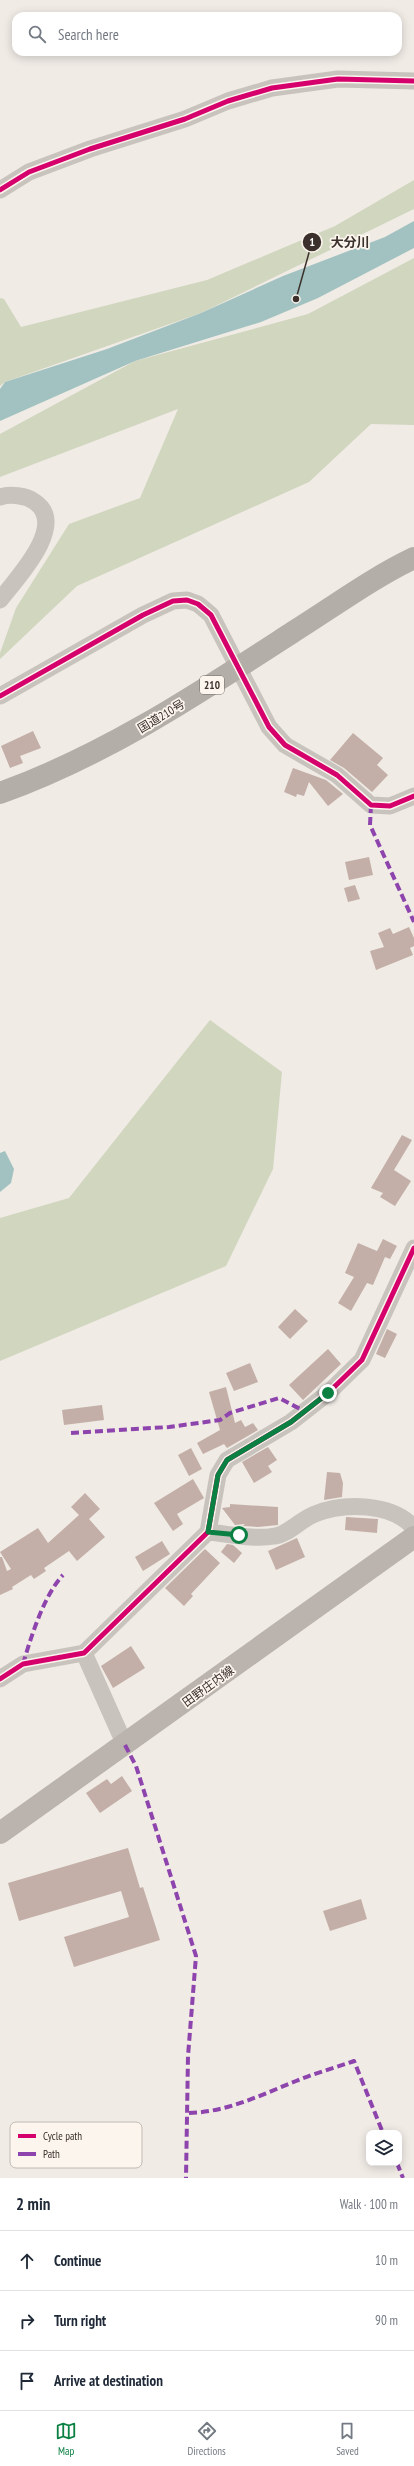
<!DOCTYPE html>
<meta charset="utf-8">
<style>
:root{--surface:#fff;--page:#f2f2f3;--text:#1f2937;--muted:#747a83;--line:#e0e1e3;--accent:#0b8043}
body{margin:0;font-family:"PT Sans Narrow","Noto Sans JP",sans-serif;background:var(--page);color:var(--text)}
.controls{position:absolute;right:12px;bottom:12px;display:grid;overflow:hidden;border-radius:8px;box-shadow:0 2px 10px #0003}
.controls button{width:36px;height:36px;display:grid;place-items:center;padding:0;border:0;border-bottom:1px solid var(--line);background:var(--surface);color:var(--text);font:20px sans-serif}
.stop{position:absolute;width:12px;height:12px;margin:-9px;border:3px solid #0b8043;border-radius:50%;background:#fff}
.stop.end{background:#0b8043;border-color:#fff;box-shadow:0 1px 4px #0008}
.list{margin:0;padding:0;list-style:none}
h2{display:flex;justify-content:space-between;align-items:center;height:52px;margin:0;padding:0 16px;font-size:17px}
h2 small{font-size:13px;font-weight:400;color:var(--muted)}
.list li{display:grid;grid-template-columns:26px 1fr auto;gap:12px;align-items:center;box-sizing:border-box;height:60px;padding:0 16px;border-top:1px solid var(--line)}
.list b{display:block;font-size:15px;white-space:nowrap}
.list em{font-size:13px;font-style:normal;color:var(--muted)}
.icon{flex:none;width:22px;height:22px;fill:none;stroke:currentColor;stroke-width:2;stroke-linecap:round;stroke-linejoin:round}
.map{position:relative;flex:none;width:414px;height:2178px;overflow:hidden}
.search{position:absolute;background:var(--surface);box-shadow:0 2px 10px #0003;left:12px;right:12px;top:12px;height:44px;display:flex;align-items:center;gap:10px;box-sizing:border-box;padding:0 14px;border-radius:12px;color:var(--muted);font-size:15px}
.sheet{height:232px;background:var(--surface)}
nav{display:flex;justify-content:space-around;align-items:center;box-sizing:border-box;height:56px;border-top:1px solid var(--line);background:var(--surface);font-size:11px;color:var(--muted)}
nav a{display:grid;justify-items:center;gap:2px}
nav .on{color:var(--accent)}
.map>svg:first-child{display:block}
.green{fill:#d1d6bf}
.water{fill:#a1c2c1}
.building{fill:#c3afa7}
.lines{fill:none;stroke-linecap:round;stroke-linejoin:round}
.minor{stroke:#c9c3be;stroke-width:17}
.secondary{stroke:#bab3ae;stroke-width:22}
.trunk{stroke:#b4aea8;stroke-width:22}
.quiet{stroke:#8e44ad;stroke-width:4;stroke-dasharray:8 4;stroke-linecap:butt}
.cycleway-casing{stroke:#fbf5ee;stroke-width:8}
.cycleway{stroke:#d6006c;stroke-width:5}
.route{stroke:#0b8043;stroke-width:5}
.labels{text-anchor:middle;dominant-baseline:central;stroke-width:3.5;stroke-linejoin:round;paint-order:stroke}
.shield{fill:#fbf5ee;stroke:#756b66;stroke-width:1}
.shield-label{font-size:11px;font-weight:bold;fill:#3b302b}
.street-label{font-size:12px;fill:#3b302b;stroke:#fbf5ee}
.key{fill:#fbf5ee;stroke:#c1bab4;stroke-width:1}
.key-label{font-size:11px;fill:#3b302b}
.leader{fill:none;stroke:#3b302b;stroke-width:1.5}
.callout-dot{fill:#3b302b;stroke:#fbf5ee;stroke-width:1.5}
.mark-label{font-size:12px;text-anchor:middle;font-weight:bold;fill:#fff}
.callout-label{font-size:13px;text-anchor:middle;font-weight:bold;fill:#3b302b;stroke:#fbf5ee;stroke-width:3.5;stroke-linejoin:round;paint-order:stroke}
</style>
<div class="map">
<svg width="414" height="2178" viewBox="0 0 414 2178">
<rect width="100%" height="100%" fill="#f0ebe5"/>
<!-- green -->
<path class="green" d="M414,180v29l-213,104 -196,69 -5,4v-88l4,1 17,28 186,-47 128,-54z
M414,258v167l-43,-1 -62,58 -232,104 -77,73v-6l16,-45 53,-84 71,-26 38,-89 -178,68v-43l135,-73 173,-47z
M210,1020l72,52 -9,97 -47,97 -226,95v-143l69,-20z"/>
<!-- water -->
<path class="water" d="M414,221v27l-96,50 -57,24 -126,39 -135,60v-32l5,-7 102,-33 94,-36 82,-37 102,-39z
M5,1151l9,18 -3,14 -11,9v-39z"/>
<!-- building -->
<path class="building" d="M33,731l8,17 -21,8 3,7 -13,5 -9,-22z
M353,733l30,25 -6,7 11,10 -16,17 -28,-24 -14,-8z
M293,768l33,12 17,14 -15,12 -19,-24 -5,14 -7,-2 -1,3 -12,-5z
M369,857l4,18 -24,5 -4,-18z
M355,885l5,14 -12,3 -4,-14z
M409,927l5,11v8l-4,2 3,7 -37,15 -6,-19 14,-4 -6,-14 12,-5 3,6z
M402,1135l10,5 -18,30 17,11 -16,25 -15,-9 3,-4 -12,-5z
M383,1239l14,7 -7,13 -5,-2 -12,28 -6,-2 -16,28 -13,-8 16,-26 -9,-4 13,-30 19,8z
M295,1309l13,12 -18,18 -12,-12z
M387,1329l10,5 -12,24 -9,-4z
M328,1349l13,15 -38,36 -14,-15z
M250,1363l8,19 -24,9 -8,-18z
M226,1387l9,36 6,-3 4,7 8,-4 5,7 -31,18 -3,-4 -21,10 -6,-11 23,-13 -11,-38z
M102,1405l2,15 -40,5 -2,-15z
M268,1447l9,13 -9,6 4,6 -18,11 -12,-21z
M191,1448l11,21 -13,7 -11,-21z
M327,1472l13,1 3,10 -1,14 -18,3z
M193,1479l11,19 -27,16 6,10 -10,7 -19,-28z
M85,1493l15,16 -11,10 16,18 -28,24 -8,-10 -25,17 2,3 -12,8 -3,-4 -19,12 1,2 -13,6v-38h2l5,14 4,-2 -11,-17 38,-24 10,15 31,-28 -8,-8z
M230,1504l48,3v18l-20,2 -15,-1 2,-2 -10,1 -13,-17 8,-1z
M346,1517l32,2 -1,14 -32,-3z
M297,1538l8,19 -29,13 -8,-19z
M162,1541l8,13 -27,17 -8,-14z
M227,1544l6,1 9,8 -8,10 -13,-11z
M205,1549l15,14 -29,31 2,2 -9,10 -19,-18z
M131,1646l14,22 -32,20 -12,-22z
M122,1776l10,15 -32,22 -14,-20 21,-14 4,5z
M128,1848l12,40 3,-1 17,53 -86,27 -10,-30 65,-20 -8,-26 -102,30 -11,-38z
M361,1899l6,20 -37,12 -7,-20z"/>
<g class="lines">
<!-- minor -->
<path class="minor" d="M0,190l29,-18 61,-23 95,-30 43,-18 44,-13 66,-9 76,2
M0,497c10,-3 26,-2 35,5 33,23 -18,76 -35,98
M0,696l143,-81 30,-14 14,-1 11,4 13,11 58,112 16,18 52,30 34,30 19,1 24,-10
M208,1532c22,2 45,8 67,4 14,-2 26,-17 40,-22 29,-12 78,-11 99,14
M84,1653l41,92
M0,1679l23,-15 61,-11 124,-121 10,-57 9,-15 64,-38 37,-29 34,-33 52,-112"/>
<!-- secondary -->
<path class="secondary" d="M0,1833l414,-296"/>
<!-- trunk -->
<path class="trunk" d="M0,793c106,-38 199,-100 293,-161 40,-25 79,-54 121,-74"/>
<!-- quiet -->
<path class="quiet" d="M371,805l-1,20 44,97
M71,1433l98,-6 51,-7 10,-7 49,-15 25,13
M23,1664c8,-27 21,-69 40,-89
M125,1745l11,21 60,190 -8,100 -2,122
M189,2113c38,-1 72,-18 107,-32 19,-8 39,-13 58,-20l29,72
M397,2163l6,15"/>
<defs>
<path id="cycleway" d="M0,190l29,-18 61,-23 95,-30 43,-18 44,-13 66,-9 76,2
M0,696l143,-81 30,-14 14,-1 11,4 13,11 58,112 16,18 52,30 34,30 19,1 24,-10
M0,1679l23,-15 61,-11 124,-121 10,-57 9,-15 64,-38 37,-29 34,-33 52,-112"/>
</defs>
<!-- cycleway casing -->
<use href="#cycleway" class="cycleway-casing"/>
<!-- cycleway -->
<use href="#cycleway" class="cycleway"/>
</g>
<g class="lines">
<!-- route -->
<path class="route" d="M239,1535l-31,-3 10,-57 9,-15 64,-38 37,-29"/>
</g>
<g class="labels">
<!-- shield labels -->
<rect class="shield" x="200" y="676" width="24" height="18" rx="3"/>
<g class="shield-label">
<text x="212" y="685">210</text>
</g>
<!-- street labels -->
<g class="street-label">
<text transform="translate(161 716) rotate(-31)">国道210号</text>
<text transform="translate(208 1686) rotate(-36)">田野庄内線</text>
</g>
</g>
<!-- legend -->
<rect x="10" y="2122" width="132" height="46" rx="6" class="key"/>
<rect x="18" y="2134" width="18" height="4" fill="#d6006c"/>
<rect x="18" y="2152" width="18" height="4" fill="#8e44ad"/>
<g class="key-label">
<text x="43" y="2140">Cycle path</text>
<text x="43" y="2158">Path</text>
</g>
<!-- callouts -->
<path class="leader" d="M296 299L312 242"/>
<g class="callout-dot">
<circle cx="296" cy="299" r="4"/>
<circle cx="312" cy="242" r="10"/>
</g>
<g class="mark-label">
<text x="312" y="246">1</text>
</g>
<g class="callout-label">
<text x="350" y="247">大分川</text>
</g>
</svg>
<div class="controls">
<button><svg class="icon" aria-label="layers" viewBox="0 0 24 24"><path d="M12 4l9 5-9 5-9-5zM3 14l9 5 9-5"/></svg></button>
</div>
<div class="stop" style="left:239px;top:1535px"></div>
<div class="stop end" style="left:328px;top:1393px"></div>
<div class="search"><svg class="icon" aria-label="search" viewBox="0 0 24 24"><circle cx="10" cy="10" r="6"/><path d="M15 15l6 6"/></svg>Search here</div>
</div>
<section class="sheet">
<h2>2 min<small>Walk · 100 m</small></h2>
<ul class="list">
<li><svg class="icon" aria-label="ahead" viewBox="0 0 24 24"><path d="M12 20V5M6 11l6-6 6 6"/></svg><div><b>Continue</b></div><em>10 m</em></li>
<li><svg class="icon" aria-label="right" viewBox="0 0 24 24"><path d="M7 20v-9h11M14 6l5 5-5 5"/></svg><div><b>Turn right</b></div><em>90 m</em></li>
<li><svg class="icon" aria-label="arrive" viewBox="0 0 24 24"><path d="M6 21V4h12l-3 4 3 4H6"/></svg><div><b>Arrive at destination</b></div></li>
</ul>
</section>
<nav>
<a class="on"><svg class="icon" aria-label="map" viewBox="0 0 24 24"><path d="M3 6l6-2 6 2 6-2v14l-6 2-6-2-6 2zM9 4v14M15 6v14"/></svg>Map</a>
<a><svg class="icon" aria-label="directions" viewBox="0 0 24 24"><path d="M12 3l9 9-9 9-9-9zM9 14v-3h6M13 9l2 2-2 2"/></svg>Directions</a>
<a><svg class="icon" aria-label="saved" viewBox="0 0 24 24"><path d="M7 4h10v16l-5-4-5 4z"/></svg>Saved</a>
</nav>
